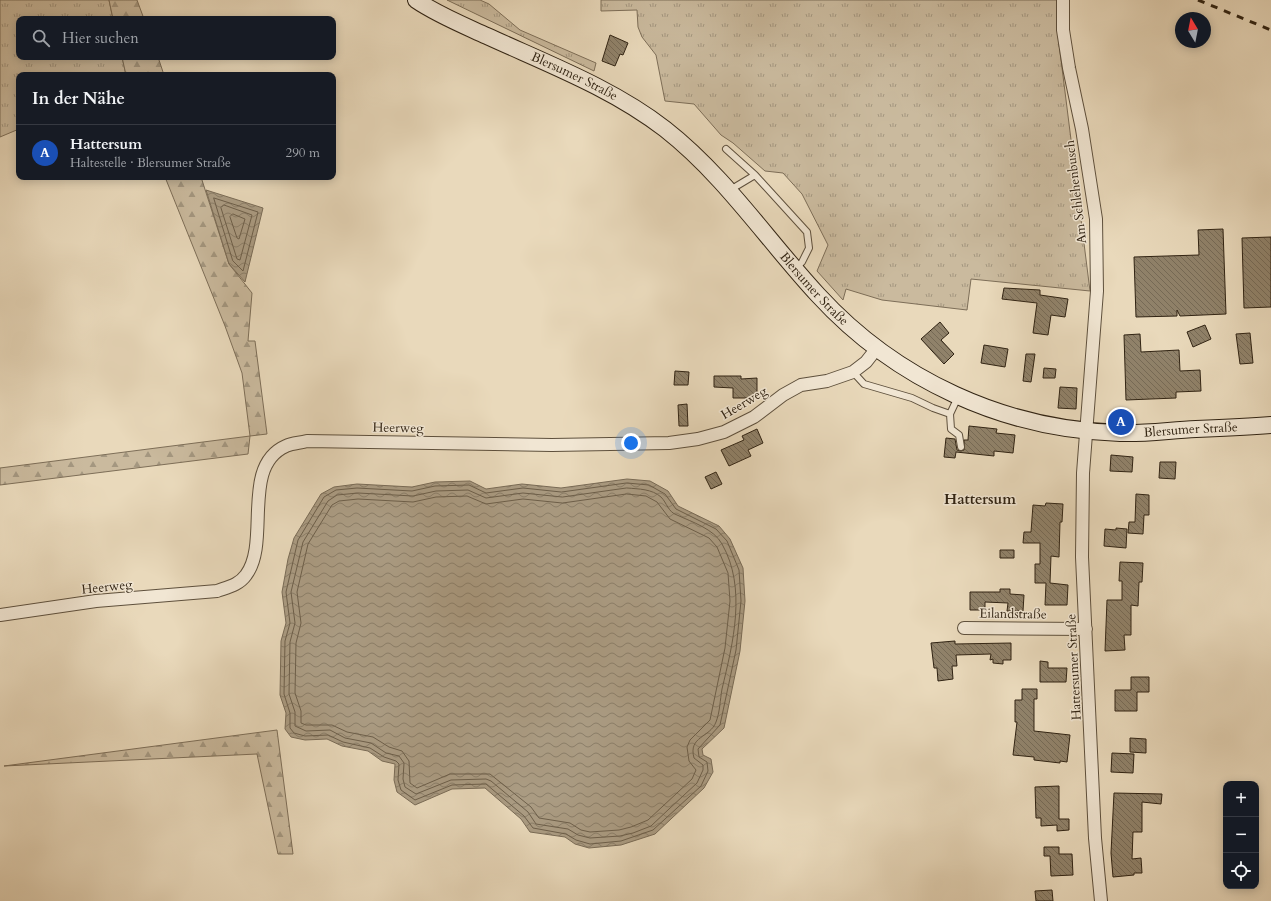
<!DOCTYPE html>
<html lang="de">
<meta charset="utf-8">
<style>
:root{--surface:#171b24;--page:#242831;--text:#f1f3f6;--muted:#9ea1a6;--line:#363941;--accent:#c59692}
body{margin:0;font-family:Cardo,serif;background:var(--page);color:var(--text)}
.controls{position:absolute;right:12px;bottom:12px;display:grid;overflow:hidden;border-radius:8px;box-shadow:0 2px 10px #0003}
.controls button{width:36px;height:36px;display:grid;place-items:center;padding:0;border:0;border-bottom:1px solid var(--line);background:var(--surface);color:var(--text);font:20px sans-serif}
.compass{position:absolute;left:1175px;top:12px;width:36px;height:36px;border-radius:50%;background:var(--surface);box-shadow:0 2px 10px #0003;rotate:350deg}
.you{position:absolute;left:631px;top:443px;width:14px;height:14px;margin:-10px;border:3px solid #fff;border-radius:50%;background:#1a73e8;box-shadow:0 0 0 6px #1a73e833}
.badge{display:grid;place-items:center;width:26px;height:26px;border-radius:50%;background:var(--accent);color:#fff;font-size:13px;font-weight:700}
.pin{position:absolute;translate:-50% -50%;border:2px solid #fff;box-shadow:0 1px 4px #0006}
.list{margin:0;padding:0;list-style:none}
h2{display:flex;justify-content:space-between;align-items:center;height:52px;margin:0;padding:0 16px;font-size:17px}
h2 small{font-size:13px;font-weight:400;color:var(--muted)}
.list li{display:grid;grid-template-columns:26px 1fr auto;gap:12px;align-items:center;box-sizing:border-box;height:56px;padding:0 16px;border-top:1px solid var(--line)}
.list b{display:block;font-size:15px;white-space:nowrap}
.list p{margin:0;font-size:13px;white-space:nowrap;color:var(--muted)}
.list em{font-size:13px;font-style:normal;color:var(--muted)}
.icon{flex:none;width:22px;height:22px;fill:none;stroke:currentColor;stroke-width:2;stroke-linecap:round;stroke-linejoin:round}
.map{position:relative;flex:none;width:1271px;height:901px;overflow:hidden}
.search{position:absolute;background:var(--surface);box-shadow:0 2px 10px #0003;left:16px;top:16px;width:320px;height:44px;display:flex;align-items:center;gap:10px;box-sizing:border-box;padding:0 14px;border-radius:8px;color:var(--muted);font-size:15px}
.panel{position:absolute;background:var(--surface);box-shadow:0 2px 10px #0003;left:16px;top:72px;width:320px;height:108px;border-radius:8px}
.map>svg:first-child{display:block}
.grass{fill:url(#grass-tufts);stroke:#7d6e58}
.forest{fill:url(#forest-firs);stroke:#7d6e58}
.water{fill:url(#water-waves);stroke:#796b56}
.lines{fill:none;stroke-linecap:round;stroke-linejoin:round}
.shore{stroke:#6d5f4a;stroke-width:1}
.building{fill:url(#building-back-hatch);stroke:#302313}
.lane-casing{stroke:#5e503d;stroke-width:8}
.street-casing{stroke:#5e503d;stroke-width:14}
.secondary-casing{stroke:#302313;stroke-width:18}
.lane{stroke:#f1e6d3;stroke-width:6}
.street{stroke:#f1e6d3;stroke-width:12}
.secondary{stroke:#f1e6d3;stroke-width:16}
.rail{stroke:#302313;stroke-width:3;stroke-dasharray:7 7;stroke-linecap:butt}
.labels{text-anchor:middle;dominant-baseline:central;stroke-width:3;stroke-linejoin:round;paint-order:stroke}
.street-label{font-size:13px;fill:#302313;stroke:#f1e6d3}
.quarter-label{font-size:15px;font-weight:bold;fill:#302313;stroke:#f1e6d3}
</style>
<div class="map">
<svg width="1271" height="901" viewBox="0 0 1271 901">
<defs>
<pattern id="grass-tufts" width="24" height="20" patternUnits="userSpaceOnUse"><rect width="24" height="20" fill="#caba9e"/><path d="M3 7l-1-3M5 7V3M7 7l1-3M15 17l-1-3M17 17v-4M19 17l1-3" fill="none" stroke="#a49780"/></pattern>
<pattern id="forest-firs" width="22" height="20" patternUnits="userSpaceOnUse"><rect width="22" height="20" fill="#caba9e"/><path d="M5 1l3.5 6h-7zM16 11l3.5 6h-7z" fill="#a49780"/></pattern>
<pattern id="water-waves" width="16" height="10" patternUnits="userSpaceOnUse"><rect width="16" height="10" fill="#aa9b82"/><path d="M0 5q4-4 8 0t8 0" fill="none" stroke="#8b7e69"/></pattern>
<pattern id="building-back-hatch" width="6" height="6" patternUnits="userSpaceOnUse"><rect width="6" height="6" fill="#90826a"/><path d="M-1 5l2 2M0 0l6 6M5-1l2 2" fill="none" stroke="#766a56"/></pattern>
</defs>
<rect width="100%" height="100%" fill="#e9d9bb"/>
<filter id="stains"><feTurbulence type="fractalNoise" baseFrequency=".005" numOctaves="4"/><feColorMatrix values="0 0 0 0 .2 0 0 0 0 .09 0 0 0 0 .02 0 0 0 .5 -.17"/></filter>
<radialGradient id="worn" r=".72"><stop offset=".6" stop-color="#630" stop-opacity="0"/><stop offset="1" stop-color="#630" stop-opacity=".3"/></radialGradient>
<!-- grass -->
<path class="grass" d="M0,0h109l4,19h-94v38h103l4,18h-107v54l-19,8z
M447,0h33l9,4 31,26 76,33 -2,8z
M601,0h456v28l33,263 -119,-12 -4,31 -85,-10 -36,-11 -3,11 -26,-29 11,-26 -26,-51 -19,-21 -18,-2 -32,-28 -12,-8 -27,-31 -29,-3 -9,-46 -14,-18 -4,-10 -1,-17 -36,1z"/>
<!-- forest -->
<path class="forest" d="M109,0h28l7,19h-31z
M122,57h36l6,18h-38z
M165,177h36l28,87 23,29 -4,48h7l12,93 -17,2 -2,18 -248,31v-17l250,-32 -8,-63 -17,-47z
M277,730l16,124h-15l-21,-100 -253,12z"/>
<!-- water -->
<path class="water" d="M206,190l57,18 -18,74 -16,-18z
M627,479l23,2 18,10 10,15 41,20 11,13 13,29 2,33 -5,50 -16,77 -22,21 1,6 8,4 2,13 -9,16 -49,46 -34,11 -32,3 -14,-4 -10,-7 -35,-5 -9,-13 -36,-31 -33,1 -37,16 -18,-13 -3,-12 1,-16 -13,-3 -14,-10 -26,-5 -15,-7 -22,1 -14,-3 -6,-8 1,-16 -6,-18 1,-54 5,-18 -4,-31 6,-33 6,-21 27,-44 13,-7 23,-3 55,3 23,-5 35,-1 16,8 36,-5 39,4z"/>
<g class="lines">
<!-- shore -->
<path class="shore" d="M214,198l44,14 -15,59 -10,-10z
M224,205l28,10 -12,45 -3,-1 -16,-51z
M233,214l12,5 -6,20 -2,-1 -7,-21z
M627,483l22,2 16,9 11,15 40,20 11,12 12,29 2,31 -5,49 -16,75 -22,24 1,8 8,5 1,9 -7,15 -48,44 -32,11 -31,3 -14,-4 -10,-6 -33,-6 -9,-12 -38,-32 -34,1 -37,15 -14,-10 -3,-10 1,-16 -3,-3 -12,-4 -14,-9 -27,-6 -15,-7 -23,1 -11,-3 -4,-5v-15l-6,-19 1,-53 5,-18 -4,-31 12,-52 26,-43 12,-7 21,-2 55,3 23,-5 34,-1 17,8 37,-5 38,4z
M627,488c12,1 25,1 34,9 6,6 7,15 16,18 15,7 37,14 45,29 25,44 11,99 0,145 -2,11 -2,23 -6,33 -6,16 -28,14 -22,36l9,7v5l-6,13 -28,26 -18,17 -18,7 -13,3 -30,2 -12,-3 -10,-6 -32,-5 -8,-12 -37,-31 -5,-2 -35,1 -35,14 -11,-7 -2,-8 1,-16 -5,-7 -13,-3 -15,-10 -26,-5 -15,-8 -24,1 -11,-5v-14l-6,-18 1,-52 5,-19 -4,-31 12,-50 25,-41 9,-6 21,-2 55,3 23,-5 32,-1 18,8 37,-5 39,4z
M627,494l19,2 11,6 13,17 39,19 8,9 11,26 2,28 -5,47 -15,72 -20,20 -3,7 2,14 7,9 -4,9 -44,41 -17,7 -12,3 -29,2 -9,-2 -11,-7 -31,-5 -8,-11 -41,-33h-40l-33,14 -7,-5 -1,-22 -7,-10 -13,-4 -16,-10 -26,-5 -15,-7h-26l-5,-2v-12l-6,-18 1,-50 5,-20 -4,-31 11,-48 24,-39 7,-4 19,-2 55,3 23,-5 31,-1 19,8 37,-5 39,4z"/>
</g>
<!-- building -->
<path class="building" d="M610,35l18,8 -5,12 -3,-1 -5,12 -13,-5z
M1223,229l3,85 -46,2 -3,-6v6l-41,1 -2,-60 65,-2 -1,-25z
M1271,237v70l-27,1 -2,-70z
M1004,288l36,2v5l28,4 -3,18 -14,-2 -3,20 -15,-2 4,-30 -35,-4z
M940,322l9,11 -8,7 13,14 -10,10 -23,-25z
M1205,325l6,14 -18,8 -6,-15z
M1250,333l3,30 -13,1 -4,-30z
M1140,334l1,18 38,-2 1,21 20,-1 1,21 -25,1v6l-50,2 -2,-65z
M984,345l24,4 -3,18 -24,-4z
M1026,354h9l-4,28 -8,-1z
M1044,368l12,1 -1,9h-12z
M675,371l14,1 -1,13h-14z
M714,376h27v3l16,-1v20h-24v-10l-19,-1z
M1060,387l17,1 -1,21 -18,-1z
M687,404l1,22h-9l-1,-21z
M969,426l28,3 -1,4 19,2 -2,18 -19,-2v5l-38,-4 -1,6 -11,-1 2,-19 9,1 2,11 3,1 4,-1v-10h4z
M757,429l6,14 -15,7 3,6 -22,10 -8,-16 23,-10 -2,-4z
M1111,455l22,2 -1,15 -22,-1z
M1160,462h16l-1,17 -16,-1z
M716,472l6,12 -11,5 -6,-12z
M1136,494l13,1v20h-5l-1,19 -15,-1 1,-11h6z
M1046,503l17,1 -1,18h-2l-1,35 -8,-1 -1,27 18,2 -1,20h-22l1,-22h-11v-19h5v-21h-17l1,-11h7l2,-27 12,1z
M1116,528l11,1 -1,19 -22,-2 1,-17 11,1z
M1000,550h14v8h-14z
M1120,562l23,1 -1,19h-3l-1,24 -7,-1v30h-7l1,15 -20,1 2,-51h15v-19h-3z
M1000,589h10v5l14,1 -1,16h-16l1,-8 -23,-1v8h-15v-18h30z
M955,641v3l56,-1v17h-8v4l-10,-1v-4l-3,1 1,-6 -35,1 1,11h-5l1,13 -15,2 -1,-13h-3l-3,-25z
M1040,661l8,1v6h19l-1,14h-26z
M1131,677h18v15h-12v19h-22v-21h16z
M1022,689h15v10h-3v32l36,4 -3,27 -7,-1v2l-26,-3v-3l-21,-2 4,-33h-2v-22h7z
M1130,738l16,1v14l-16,-1z
M1112,753l22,1 -1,19 -22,-1z
M1059,786v33h10v11l-12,1v-6l-16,1v-8h-5l-1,-31z
M1114,793l48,1 -1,10 -19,-2v30h-9l-1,27 9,-1 1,15h-8v2l-21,2 -2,-24z
M1044,847h15v7h13l1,21 -22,1 -1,-20h-6z
M1052,890l1,11h-17l-1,-10z"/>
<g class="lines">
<defs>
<path id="lane" d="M726,149l29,26
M730,190l25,-15 52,57 2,16 -7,14 -6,6
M853,372l11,12 48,14 21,10 17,6
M958,397l-8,17 1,15 8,6 2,12"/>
<path id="street" d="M1063,0v30l6,38 13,61 14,90 1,72 -14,182 -1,84 13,281 6,63
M0,615l96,-14 121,-10c11,-4 22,-6 29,-16 25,-33 -6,-109 40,-129 6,-3 14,-3 21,-5l245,4 117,-2 29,-4 26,-7 30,-15 29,-22 18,-10 26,-4 26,-9 13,-10 11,-14
M964,628l122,1"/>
<g id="secondary">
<path id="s1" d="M416,0c22,15 47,25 71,36 61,28 125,52 178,93 60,47 102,111 153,166 78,85 187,135 302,138 26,1 51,-3 76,-4 25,-1 50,-2 75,-4"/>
</g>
</defs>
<!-- lane casing -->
<use href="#lane" class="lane-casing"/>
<!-- street casing -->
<use href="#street" class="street-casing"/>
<!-- secondary casing -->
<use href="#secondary" class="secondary-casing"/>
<!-- lane -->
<use href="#lane" class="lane"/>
<!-- street -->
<use href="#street" class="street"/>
<!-- secondary -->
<use href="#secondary" class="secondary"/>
<!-- rail -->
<path class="rail" d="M1198,0l73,30"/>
</g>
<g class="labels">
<!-- street labels -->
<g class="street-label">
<text stroke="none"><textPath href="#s1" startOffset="176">Blersumer Straße</textPath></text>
<text transform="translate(1076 192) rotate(-97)">Am Schlehenbusch</text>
<text stroke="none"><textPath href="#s1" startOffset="500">Blersumer Straße</textPath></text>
<text transform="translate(744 403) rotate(-31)">Heerweg</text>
<text transform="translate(398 428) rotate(1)">Heerweg</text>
<text stroke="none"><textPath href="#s1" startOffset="919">Blersumer Straße</textPath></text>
<text transform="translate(107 587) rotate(-6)">Heerweg</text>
<text transform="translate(1013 614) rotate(1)">Eilandstraße</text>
<text transform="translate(1074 667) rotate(-93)">Hattersumer Straße</text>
</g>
<!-- quarter labels -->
<g class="quarter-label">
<text x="980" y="499">Hattersum</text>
</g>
</g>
<rect width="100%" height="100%" filter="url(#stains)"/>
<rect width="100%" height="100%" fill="url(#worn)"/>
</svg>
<div class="controls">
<button>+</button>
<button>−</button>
<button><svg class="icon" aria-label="locate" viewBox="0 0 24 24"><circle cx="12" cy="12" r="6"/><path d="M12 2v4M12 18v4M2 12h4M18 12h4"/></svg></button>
</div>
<svg class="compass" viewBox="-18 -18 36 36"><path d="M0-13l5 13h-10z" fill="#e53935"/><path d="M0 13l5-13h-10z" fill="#9ea1a6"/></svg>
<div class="you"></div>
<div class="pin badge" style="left:1121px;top:422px;background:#1a4fb4">A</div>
<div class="search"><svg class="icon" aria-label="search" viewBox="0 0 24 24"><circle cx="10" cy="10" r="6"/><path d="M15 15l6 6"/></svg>Hier suchen</div>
<section class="panel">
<h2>In der Nähe<small></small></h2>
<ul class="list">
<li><span class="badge" style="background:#1a4fb4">A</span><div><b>Hattersum</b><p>Haltestelle · Blersumer Straße</p></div><em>290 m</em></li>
</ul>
</section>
</div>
